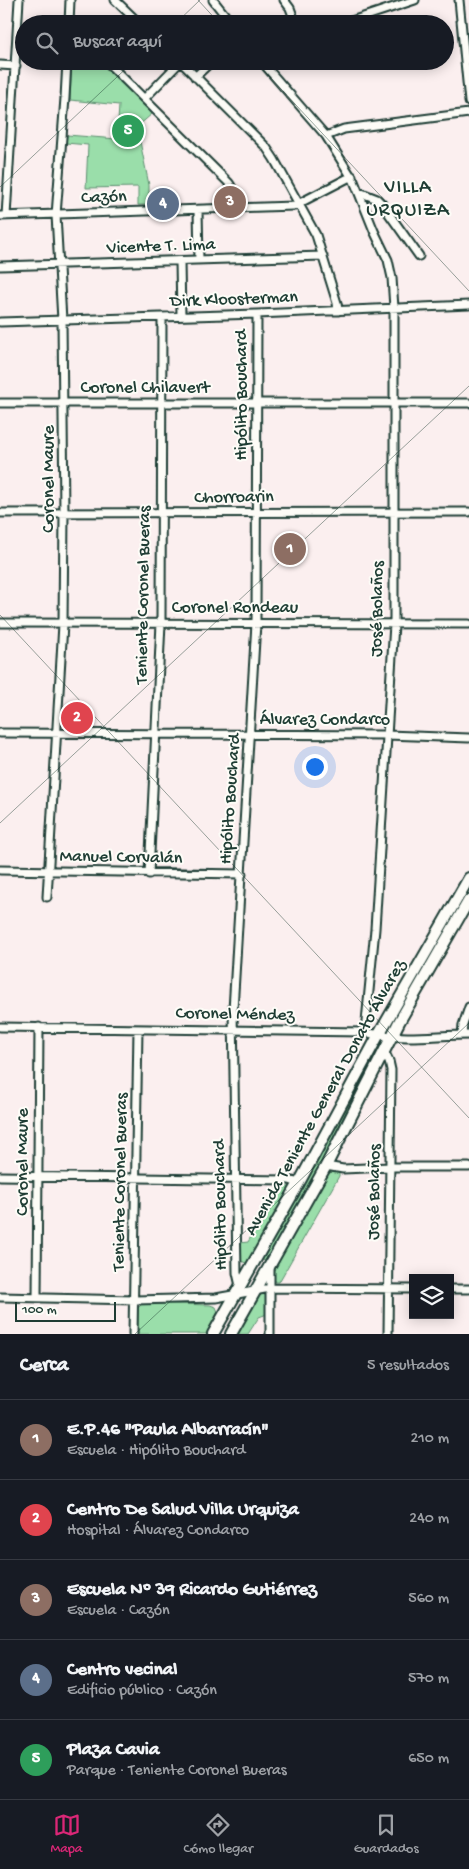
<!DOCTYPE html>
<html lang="es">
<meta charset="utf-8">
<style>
:root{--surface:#171b24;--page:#20242c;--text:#f1f3f6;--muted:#9ea1a6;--line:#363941;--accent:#db2777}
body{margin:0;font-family:"Gochi Hand",sans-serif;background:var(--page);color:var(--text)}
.controls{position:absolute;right:15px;bottom:15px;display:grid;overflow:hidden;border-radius:0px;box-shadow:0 2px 12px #0003}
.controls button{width:45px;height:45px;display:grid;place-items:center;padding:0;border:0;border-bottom:1px solid var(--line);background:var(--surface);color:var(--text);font:25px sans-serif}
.scale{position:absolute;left:15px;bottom:12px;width:101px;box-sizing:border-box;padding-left:5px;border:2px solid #1f3d34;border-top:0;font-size:14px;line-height:18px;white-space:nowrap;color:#1f3d34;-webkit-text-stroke:4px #fdfcf7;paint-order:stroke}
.you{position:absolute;left:314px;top:766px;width:18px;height:18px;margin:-12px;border:4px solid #fff;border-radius:50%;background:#1a73e8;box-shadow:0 0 0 8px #1a73e833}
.badge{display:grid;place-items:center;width:32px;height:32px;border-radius:50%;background:var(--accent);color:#fff;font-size:16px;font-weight:700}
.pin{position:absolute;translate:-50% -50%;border:2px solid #fff;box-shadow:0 1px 5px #0006}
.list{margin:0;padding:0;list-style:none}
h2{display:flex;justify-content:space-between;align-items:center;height:65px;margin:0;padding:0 20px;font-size:21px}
h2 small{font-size:16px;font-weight:400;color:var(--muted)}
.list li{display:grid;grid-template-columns:32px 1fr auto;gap:15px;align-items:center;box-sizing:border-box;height:80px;padding:0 20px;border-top:1px solid var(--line)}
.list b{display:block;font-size:19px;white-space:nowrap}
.list p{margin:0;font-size:16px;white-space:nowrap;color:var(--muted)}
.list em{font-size:16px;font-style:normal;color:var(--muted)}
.icon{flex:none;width:28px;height:28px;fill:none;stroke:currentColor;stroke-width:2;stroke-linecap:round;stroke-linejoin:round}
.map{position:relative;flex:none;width:469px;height:1334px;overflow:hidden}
.search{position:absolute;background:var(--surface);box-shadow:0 2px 12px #0003;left:15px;right:15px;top:15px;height:55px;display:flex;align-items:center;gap:12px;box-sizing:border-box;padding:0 18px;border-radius:28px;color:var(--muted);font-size:19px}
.sheet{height:465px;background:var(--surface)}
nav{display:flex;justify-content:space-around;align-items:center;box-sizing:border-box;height:70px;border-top:1px solid var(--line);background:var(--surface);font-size:14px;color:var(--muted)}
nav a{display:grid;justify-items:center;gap:2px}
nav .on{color:var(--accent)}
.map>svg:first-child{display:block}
.green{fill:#9adeaa;stroke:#5c8e6f}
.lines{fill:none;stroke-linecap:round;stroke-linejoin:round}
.street-casing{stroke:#1f3d34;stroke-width:11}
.secondary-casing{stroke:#1f3d34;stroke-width:14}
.street{stroke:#fdfcf7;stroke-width:7}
.secondary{stroke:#fdfcf7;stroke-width:10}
.ticks{fill:none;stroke:#1f3d34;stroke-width:1;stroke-opacity:0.45}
.labels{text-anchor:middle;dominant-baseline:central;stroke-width:4;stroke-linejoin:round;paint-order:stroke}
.street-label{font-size:18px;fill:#1f3d34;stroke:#fdfcf7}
.quarter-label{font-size:20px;letter-spacing:1px;fill:#1f3d34;stroke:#fdfcf7}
</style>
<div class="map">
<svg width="469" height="1334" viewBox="0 0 469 1334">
<rect width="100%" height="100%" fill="#fbefef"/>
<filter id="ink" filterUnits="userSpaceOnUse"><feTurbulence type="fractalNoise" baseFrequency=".02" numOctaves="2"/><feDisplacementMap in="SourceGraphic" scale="10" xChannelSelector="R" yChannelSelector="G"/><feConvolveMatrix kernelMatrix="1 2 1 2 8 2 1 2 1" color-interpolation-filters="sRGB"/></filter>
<g filter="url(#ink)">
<!-- green -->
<path class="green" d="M72,61h30l51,52 -16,14 12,58v20h-11v-18l-52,1 2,-43 -22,-2 1,-8 50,4 2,-34 -49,-5z
M377,1046l2,3 -58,115 -53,95 -4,2 -2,-2 1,-4z
M331,1172h8v4l-60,106h-3l-2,-3v-11l50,-92z
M280,1184h6l4,5 -42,73 -2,1 -5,-2 -1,-18 8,-1z
M261,1294l5,1 1,19 -8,3 -11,17h-12l21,-37z
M143,1303l67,2 6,2 2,5 -12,22h-68v-26z"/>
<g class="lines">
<defs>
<path id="street" d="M115,0l25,24
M213,0l19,24
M284,0l6,8 6,16
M459,0l10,102
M69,24l1,-24
M342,24l73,-24
M106,61l123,122 9,14 3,11
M180,61l86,86 8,12 42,76 21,68 1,8
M261,61l65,75 28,45 20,50 14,29 4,18 2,30v316l-19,305 -10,103
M0,65l16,1
M195,77l17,-16
M145,98l35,-36
M326,136l18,-7 125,-16
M359,192l18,7 5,5 37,52
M198,210l1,50
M0,216l294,-10 58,-30
M6,216l13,-216
M180,262l1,54
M0,266l323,-10
M0,322l257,-8 212,-9
M0,403h469
M0,513l469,-1
M0,623l469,1
M0,733l387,2 82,3
M0,870l242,4
M149,874l12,-251 1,-306
M47,897l16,-273 1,-111 -2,-193 -6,-105 9,-117 2,-37
M0,1027l365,5c33,9 69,3 104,3
M462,1035l1,-10 6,-18
M384,1051l5,10 2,9 -3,264
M326,1166l17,3 47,-2h79
M0,1176l289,4 10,3
M270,1267v67
M240,1286l-3,-13 -4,-263 23,-387 1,-309
M450,1289h19
M0,1297l135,3 81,-2 54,-10 143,1
M37,1298l2,-271
M133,1334l5,-305"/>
<path id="secondary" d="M213,1334l86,-151 79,-147 91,-158
M231,1334l95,-168 73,-144 70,-122"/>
</defs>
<!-- street casing -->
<use href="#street" class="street-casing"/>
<!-- secondary casing -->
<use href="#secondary" class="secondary-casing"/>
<!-- street -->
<use href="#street" class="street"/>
<!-- secondary -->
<use href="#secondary" class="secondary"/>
</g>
</g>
<!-- ticks -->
<path class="ticks" d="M198,0l22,24M175,24l25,-24M255,61l214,230M0,187l134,-126M0,615l469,503M0,823l469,-437M135,1334l334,-311"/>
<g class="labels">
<!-- street labels -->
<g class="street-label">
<text transform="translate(104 198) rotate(-2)">Cazón</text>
<text transform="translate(161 247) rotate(-2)">Vicente T. Lima</text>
<text transform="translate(234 300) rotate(-2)">Dirk Kloosterman</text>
<text x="145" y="388">Coronel Chilavert</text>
<text transform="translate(242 395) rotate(-90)">Hipólito Bouchard</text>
<text transform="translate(49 479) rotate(-90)">Coronel Maure</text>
<text transform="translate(234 498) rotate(-1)">Chorroarin</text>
<text transform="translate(144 595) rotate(-89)">Teniente Coronel Bueras</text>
<text x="235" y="608">Coronel Rondeau</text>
<text transform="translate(378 609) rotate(-89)">José Bolaños</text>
<text x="325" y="720">Álvarez Condarco</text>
<text transform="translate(231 799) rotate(-86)">Hipólito Bouchard</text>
<text transform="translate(121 858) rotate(1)">Manuel Corvalán</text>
<text transform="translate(235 1015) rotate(1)">Coronel Méndez</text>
<text transform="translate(326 1098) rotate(-61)">Avenida Teniente General Donato Álvarez</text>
<text transform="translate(23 1162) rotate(-90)">Coronel Maure</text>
<text transform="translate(121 1182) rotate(-89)">Teniente Coronel Bueras</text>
<text transform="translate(375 1192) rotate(-89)">José Bolaños</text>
<text transform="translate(221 1205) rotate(-91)">Hipólito Bouchard</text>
</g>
<!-- quarter labels -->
<g class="quarter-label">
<text x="408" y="188">VILLA<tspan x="408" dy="23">URQUIZA</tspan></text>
</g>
</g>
</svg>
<div class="controls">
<button><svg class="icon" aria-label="layers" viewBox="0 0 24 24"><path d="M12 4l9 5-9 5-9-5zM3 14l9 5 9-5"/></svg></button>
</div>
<div class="scale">100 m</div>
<div class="you"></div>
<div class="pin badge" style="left:290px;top:549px;background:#8d6e63">1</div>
<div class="pin badge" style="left:77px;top:718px;background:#e0444e">2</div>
<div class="pin badge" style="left:230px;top:202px;background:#8d6e63">3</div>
<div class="pin badge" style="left:163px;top:204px;background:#5c6f8a">4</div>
<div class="pin badge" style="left:128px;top:131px;background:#2e9e5b">5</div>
<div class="search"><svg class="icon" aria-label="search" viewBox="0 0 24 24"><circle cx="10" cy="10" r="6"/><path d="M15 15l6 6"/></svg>Buscar aquí</div>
</div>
<section class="sheet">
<h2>Cerca<small>5 resultados</small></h2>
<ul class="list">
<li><span class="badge" style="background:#8d6e63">1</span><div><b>E.P.46 &quot;Paula Albarracín&quot;</b><p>Escuela · Hipólito Bouchard</p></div><em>210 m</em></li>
<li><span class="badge" style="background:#e0444e">2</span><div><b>Centro De Salud Villa Urquiza</b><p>Hospital · Álvarez Condarco</p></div><em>240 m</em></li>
<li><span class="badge" style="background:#8d6e63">3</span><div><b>Escuela Nº 39 Ricardo Gutiérrez</b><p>Escuela · Cazón</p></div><em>560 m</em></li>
<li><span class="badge" style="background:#5c6f8a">4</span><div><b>Centro vecinal</b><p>Edificio público · Cazón</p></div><em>570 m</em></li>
<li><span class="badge" style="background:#2e9e5b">5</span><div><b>Plaza Cavia</b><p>Parque · Teniente Coronel Bueras</p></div><em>650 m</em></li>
</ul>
</section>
<nav>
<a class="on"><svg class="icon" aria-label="map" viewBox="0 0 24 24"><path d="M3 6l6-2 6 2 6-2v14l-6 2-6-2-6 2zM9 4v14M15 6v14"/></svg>Mapa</a>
<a><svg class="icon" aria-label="directions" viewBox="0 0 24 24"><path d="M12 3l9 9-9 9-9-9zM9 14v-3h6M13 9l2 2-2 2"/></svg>Cómo llegar</a>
<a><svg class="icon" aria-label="saved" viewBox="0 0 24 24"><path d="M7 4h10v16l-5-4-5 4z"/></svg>Guardados</a>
</nav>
